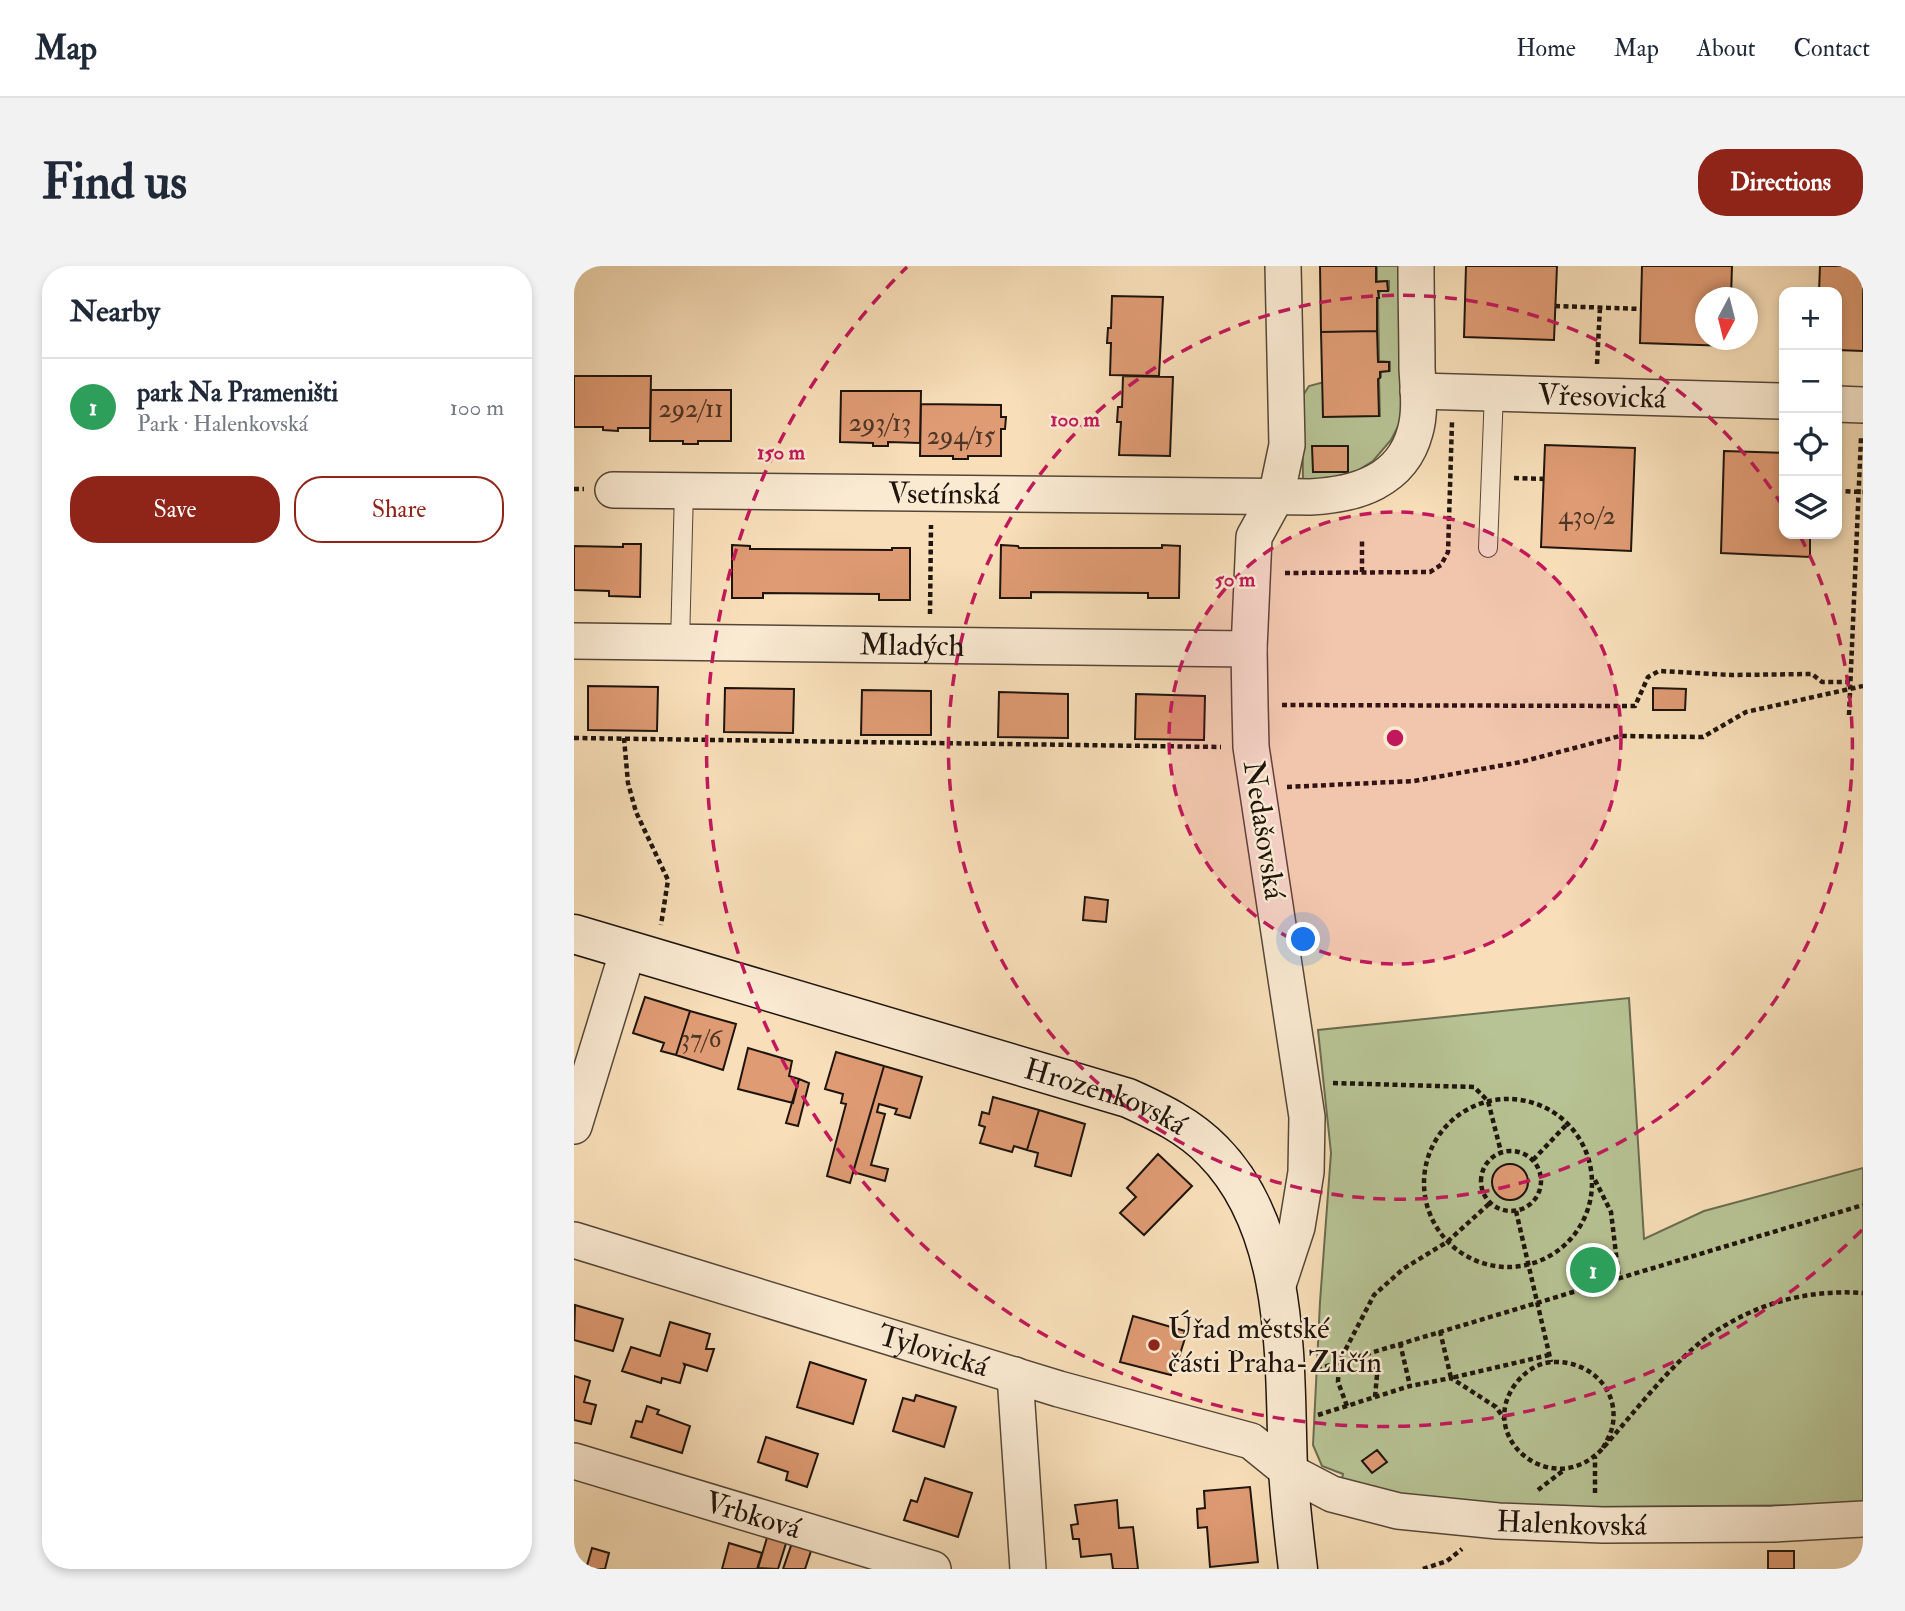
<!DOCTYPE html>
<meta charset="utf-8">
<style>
:root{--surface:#fff;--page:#f2f2f3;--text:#1f2937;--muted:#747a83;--line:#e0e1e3;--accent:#8f2418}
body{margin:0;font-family:"IM FELL Double Pica",serif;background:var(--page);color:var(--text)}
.controls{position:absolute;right:21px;top:21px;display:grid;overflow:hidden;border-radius:14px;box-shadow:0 4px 10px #0003}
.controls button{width:63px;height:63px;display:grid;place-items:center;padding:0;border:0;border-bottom:2px solid var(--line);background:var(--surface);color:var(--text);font:35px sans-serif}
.compass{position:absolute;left:1121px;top:21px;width:63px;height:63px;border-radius:50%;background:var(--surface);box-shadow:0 4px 10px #0003;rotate:187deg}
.you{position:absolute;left:730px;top:674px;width:24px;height:24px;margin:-18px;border:5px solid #fff;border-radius:50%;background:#1a73e8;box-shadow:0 0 0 10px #1a73e833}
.badge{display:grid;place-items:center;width:46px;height:46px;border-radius:50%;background:var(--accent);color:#fff;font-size:23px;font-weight:700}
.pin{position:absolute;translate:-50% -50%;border:4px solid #fff;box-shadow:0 2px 7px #0006}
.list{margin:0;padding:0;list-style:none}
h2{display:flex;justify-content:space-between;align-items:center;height:91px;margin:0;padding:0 28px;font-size:30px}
h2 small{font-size:23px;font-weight:400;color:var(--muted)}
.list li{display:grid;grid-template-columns:46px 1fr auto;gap:21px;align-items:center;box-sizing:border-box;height:98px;padding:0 28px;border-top:2px solid var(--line)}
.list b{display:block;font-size:26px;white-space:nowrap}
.list p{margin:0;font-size:23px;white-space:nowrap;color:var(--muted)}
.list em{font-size:23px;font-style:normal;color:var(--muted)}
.actions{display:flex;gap:14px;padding:21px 28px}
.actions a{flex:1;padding:16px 0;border:2px solid var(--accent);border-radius:28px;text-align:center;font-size:24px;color:var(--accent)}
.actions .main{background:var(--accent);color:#fff}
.icon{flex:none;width:38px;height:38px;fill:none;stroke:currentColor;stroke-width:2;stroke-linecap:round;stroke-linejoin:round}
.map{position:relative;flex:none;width:1289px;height:1303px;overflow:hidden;border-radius:28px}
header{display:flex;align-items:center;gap:42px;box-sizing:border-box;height:98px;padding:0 35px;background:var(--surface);border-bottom:2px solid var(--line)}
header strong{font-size:33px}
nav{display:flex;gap:38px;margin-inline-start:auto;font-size:24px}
.intro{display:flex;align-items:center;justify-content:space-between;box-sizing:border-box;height:168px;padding:0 42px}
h1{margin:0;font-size:49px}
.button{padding:18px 32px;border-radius:28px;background:var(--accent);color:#fff;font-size:24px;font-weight:700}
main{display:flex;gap:42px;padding:0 42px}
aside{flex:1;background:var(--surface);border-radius:28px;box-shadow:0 4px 10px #0003}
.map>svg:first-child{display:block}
.green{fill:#b7c394;stroke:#6a6c50;stroke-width:2;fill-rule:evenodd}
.building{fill:#df9b73;stroke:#1e140d;stroke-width:2}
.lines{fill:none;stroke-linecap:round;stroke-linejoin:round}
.lane-casing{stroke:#544738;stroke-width:20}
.street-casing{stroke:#544738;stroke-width:38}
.secondary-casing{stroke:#1e140d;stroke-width:41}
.path{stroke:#1e140d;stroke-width:4.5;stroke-dasharray:5 3.5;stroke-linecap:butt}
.lane{stroke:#faead2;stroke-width:18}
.street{stroke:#faead2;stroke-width:35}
.secondary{stroke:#faead2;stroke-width:38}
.ring{fill:none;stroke:#c2185b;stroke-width:3.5;stroke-dasharray:12 9}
.poi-dot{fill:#8f2418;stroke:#faead2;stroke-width:2.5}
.labels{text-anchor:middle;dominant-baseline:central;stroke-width:5;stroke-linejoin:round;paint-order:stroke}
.number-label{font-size:26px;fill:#4e3626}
.street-label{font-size:30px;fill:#1e140d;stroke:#faead2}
.poi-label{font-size:30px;fill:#1e140d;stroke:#faead2;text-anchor:start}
.centre{fill:#c2185b;stroke:#faead2;stroke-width:3.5}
.ring-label{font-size:21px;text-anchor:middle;font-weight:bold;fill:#c2185b;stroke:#faead2;stroke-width:5;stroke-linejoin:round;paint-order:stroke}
</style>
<header>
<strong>Map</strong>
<nav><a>Home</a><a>Map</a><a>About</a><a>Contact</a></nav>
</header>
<div class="intro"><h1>Find us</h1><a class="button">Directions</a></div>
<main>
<aside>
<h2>Nearby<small></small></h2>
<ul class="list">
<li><span class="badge" style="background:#2e9e5b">1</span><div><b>park Na Prameništi</b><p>Park · Halenkovská</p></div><em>100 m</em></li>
</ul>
<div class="actions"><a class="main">Save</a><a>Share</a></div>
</aside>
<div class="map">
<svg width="1289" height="1303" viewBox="0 0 1289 1303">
<rect width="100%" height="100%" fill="#f8dfb9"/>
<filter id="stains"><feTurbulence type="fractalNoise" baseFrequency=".00286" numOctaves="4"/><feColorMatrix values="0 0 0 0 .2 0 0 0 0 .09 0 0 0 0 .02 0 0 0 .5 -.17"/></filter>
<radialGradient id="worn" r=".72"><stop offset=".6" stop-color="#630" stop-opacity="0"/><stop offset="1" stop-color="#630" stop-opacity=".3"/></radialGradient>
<!-- green -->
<path class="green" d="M803,0h25l2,149 -13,25 -18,21 -24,15 -42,6 -4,-2 -1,-83 7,-11 15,-4v34h56l-1,-38 2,-1v-6h9v-9l-11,-1 -1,-64 2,-6 9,-1v-9h-12zM739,180h35v25l-35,1z
M1055,732l15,241 60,-28 159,-43v337l-418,3 -104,-25 2,-9 -21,-8 -9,-21 7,-143 11,-149 -13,-123z"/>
<!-- building -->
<path class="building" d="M746,0h56v16l11,-1 1,10h-10l1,7h-2v33l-56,1z
M892,0h91l-3,74 -90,-3z
M1068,0h90l-1,32h-25v42h23v6l-89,-3z
M1246,0h43v85l-26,-1v-58h-18z
M538,30l51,1 -4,79 -49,-1 1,-32h-4l1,-15h3z
M803,65l1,31h11v9l-9,1v6l-2,1 1,37 -56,1 -2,-85z
M0,110h77l-1,52h-32v3l-15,-1v-3h-29z
M549,110l50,1 -3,79 -51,-1 2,-33h-4l1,-15h4z
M77,124h80v51h-33v3h-15v-3h-33z
M267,125h80l-1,52 -32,-1v4h-15v-3l-33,-1z
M347,138l80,1v12h5l-1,12h-4v27h-33v3h-15v-3h-33z
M971,179l90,3 -4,103 -90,-4z
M738,180h36v26h-35z
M1150,185l60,2v81h26v23l-89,-4z
M49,278h18l-1,53 -31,-1v-5l-35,-1v-44l49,1z
M158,279l18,1v3l142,1v-2h18v52h-31v-6l-116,-1v5h-31z
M427,279l17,1 1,2h143v-3l18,1 -1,52h-31v-5l-117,-1v6h-31z
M14,420l70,1 -1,44 -69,-1z
M151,422l69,1 -1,44 -69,-1z
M1079,422l33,1 -1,21h-32z
M288,424l69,1v44h-70z
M425,426l69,2v44l-70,-1z
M562,428l69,2 -1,44 -69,-1z
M511,631l23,3 -2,22 -23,-2z
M71,731l45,14 -14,44 -15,-4 3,-8 -31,-10z
M116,745l46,13 -13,46 -47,-15z
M174,782l44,13 -3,15 10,3 -6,24 -55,-14z
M262,786l48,14 -34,117 -23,-7 19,-72 -5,-1 2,-9 -18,-5z
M310,800l38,11 -12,41 -15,-4 2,-5 -18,-5 -2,8 8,2 -14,51 17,4 -3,12 -32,-9z
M225,813l10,4 -11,43 -12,-3z
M419,831l46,13 -12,40 -13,-4 -2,6 -32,-9 5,-16 -6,-2 3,-13 7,2z
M465,844l46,14 -14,52 -36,-10 3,-13 -11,-3z
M584,888l34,32 -48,49 -24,-22 16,-16 -9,-9z
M918 916a18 18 0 1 1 36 0a18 18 0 1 1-36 0Z
M1,1039l48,14 -10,32 -39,-11z
M559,1050l52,15 -1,3 2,1 -7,22 -2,-1 -6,19 -51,-13z
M96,1056l40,12 -4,15h8l-7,22 -23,-7 1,2 -5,17 -18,-5 -1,5 -39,-12 9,-24 29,9z
M236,1096l56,18 -13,44 -56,-17z
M0,1110l16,5 -6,21 12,3 -5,19 -17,-4z
M342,1129l40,12 -12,40 -51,-16 10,-33 11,3z
M73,1140l12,4 -2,4 33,12 -8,27 -51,-16 5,-16 6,1z
M192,1171l52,17 -11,33 -21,-7 2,-8 -30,-10z
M803,1184l10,12 -15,11 -10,-12z
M351,1212l47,15 -14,44 -54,-17 7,-20 6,2z
M676,1221l8,75 -48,5 -3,-40 -9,1 -1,-19 8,-1 -1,-17z
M543,1234l2,28 14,-1 5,42h-25l-2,-15 -30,3 -2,-18h-6l-2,-14 7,-1 -3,-19z
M195,1265l19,6 -10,32 -20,-1z
M219,1274l20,5 -8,24h-22z
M155,1277l33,10 -5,16h-35z
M18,1282l17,5 -4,16h-19z
M1194,1285h26v18h-26z"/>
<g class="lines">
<defs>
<path id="lane" d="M914,282l6,-156
M106,377l4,-153"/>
<g id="street">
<path id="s1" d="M844,125l366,10"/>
<path d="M1263,138l26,1"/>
<path id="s2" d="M39,224l697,7c46,-2 92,-16 105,-65 6,-20 3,-44 2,-64 0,-34 -1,-68 -1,-102"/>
<path id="s3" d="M0,375l675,8"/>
<path d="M0,860l54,-176"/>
<path id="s4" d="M0,974l485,149 192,52 37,30 44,23 66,17 100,10 105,4 170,-1 90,-5"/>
<path d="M703,1022l20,-61 9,-55 1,-55 -56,-370 -1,-41 -1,-57 5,-112 22,-40 11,-52 -4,-179"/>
<path d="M441,1109l13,194"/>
<path id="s5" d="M0,1195l359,108"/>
</g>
<g id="secondary">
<path id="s6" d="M0,668l554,164c31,14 61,28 85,53 79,80 71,214 75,318 2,33 6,67 10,100"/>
</g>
</defs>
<!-- lane casing -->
<use href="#lane" class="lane-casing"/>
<!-- street casing -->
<use href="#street" class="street-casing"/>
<!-- secondary casing -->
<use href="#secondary" class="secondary-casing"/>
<!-- path -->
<path class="path" d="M981,40l86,3
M1023,98l3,-57
M940,212l30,1
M0,223h10
M1263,225l26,1
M788,306v-34
M711,307l145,-1 11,-7 7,-13 4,-130
M356,348l1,-89
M708,439l353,1 13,-29 11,-6 73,4 80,-1 10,8h28
M1275,449l12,-278
M0,472l647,9
M50,472l4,45 8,29 32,68 -7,45
M713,521l127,-6 107,-19 99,-26 83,1 43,-25 117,-26
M759,817l141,4 14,14 13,51
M850 917a84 84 0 1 1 168 0a84 84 0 1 1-168 0Z
M907 915a30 30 0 1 1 60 0a30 30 0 1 1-60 0Z
M959,894l35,-37
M1021,914l16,32 8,67
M942,945l35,151
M866,1065l11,47 98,-23
M826,1077l10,43
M790,1087l13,22 -2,22
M743,1103l546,-164
M773,1140l-9,-24 1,-20 35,-67 29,-26 44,-27 43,-39
M744,1149l92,-29 41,-8 45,29 9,13
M1029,1182c4,-8 9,-16 10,-25 5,-36 -25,-62 -59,-61 -15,0 -28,9 -37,20 -44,55 36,121 86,66 30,-34 68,-84 103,-110 47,-34 100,-49 157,-45
M964,1224l26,-20
M1021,1227v-36
M849,1303l24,-8 15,-12"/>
<!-- lane -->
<use href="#lane" class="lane"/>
<!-- street -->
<use href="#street" class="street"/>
<!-- secondary -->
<use href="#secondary" class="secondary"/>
</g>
<!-- distance rings -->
<circle cx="821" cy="472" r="226" fill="#c2185b" fill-opacity=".12"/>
<g class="ring">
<circle cx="821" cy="472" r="226"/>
<path d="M1226 270A452 452 0 1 1 1208 239"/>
<path d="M1288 964A678 678 0 0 1 333 1"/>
</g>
<!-- markers -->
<circle class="poi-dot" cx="580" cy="1079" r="7"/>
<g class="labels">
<!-- number labels -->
<g class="number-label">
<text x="117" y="143">292/11</text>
<text x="306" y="157">293/13</text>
<text x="387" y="170">294/15</text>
<text x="1013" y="250">430/2</text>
<text x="127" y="773">37/6</text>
</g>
<!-- street labels -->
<g class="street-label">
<text stroke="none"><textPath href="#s1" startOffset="184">Vřesovická</textPath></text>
<text stroke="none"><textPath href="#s2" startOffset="331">Vsetínská</textPath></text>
<text stroke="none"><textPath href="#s3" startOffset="338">Mladých</textPath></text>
<text transform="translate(690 564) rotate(81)">Nedašovská</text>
<text stroke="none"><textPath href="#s6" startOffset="556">Hrozenkovská</textPath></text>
<text stroke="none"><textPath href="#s4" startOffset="376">Tylovická</textPath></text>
<text stroke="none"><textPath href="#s5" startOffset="187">Vrbková</textPath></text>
<text stroke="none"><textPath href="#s4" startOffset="1046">Halenkovská</textPath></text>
</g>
<!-- poi labels -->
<g class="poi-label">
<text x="594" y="1062">Úřad městské<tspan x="594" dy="34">části Praha-Zličín</tspan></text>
</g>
</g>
<circle cx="821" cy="472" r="10" class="centre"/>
<g class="ring-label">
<text x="501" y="160">100 m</text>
<text x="207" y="193">150 m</text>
<text x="661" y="320">50 m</text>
</g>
<rect width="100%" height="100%" filter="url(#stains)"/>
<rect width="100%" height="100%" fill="url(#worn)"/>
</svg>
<div class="controls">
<button>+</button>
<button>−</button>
<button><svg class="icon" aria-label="locate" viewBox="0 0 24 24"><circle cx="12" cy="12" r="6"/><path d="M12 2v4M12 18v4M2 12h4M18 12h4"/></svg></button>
<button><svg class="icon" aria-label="layers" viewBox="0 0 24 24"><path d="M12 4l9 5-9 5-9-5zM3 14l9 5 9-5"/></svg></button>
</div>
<svg class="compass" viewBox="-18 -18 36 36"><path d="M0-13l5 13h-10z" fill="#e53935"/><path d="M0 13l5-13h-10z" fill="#747a83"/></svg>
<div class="you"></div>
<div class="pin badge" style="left:1019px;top:1004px;background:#2e9e5b">1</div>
</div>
</main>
